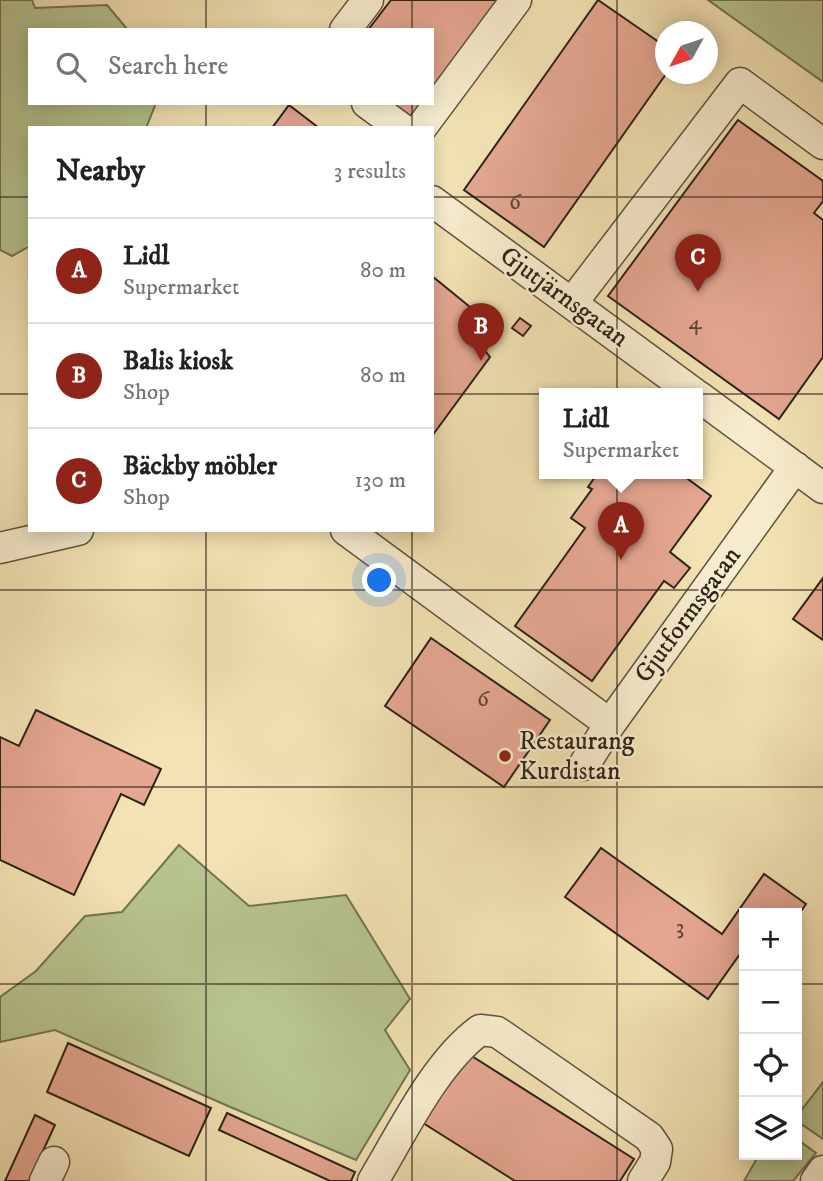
<!DOCTYPE html>
<meta charset="utf-8">
<style>
:root{--surface:#fff;--page:#f2f2f2;--text:#222;--muted:#767676;--line:#e0e0e0;--accent:#8f2418}
body{margin:0;font-family:"IM FELL DW Pica",serif;background:var(--page);color:var(--text)}
.controls{position:absolute;right:21px;bottom:21px;display:grid;overflow:hidden;border-radius:0px;box-shadow:0 4px 18px #0003}
.controls button{width:63px;height:63px;display:grid;place-items:center;padding:0;border:0;border-bottom:2px solid var(--line);background:var(--surface);color:var(--text);font:35px sans-serif}
.compass{position:absolute;left:655px;top:21px;width:63px;height:63px;border-radius:50%;background:var(--surface);box-shadow:0 4px 18px #0003;rotate:230deg}
.you{position:absolute;left:380px;top:581px;width:24px;height:24px;margin:-18px;border:5px solid #fff;border-radius:50%;background:#1a73e8;box-shadow:0 0 0 10px #1a73e833}
.badge{display:grid;place-items:center;width:46px;height:46px;border-radius:50%;background:var(--accent);color:#fff;font-size:23px;font-weight:700}
.pin{position:absolute;translate:-50% -58px;filter:drop-shadow(0 2px 4px #0008)}
.pin::after{content:'';position:absolute;top:37px;width:24px;height:21px;background:inherit;clip-path:polygon(0 0,100% 0,50% 100%)}
.popup{position:absolute;left:539px;top:388px;width:164px;height:91px;box-sizing:border-box;display:grid;place-content:center;border-radius:0px;background:var(--surface);filter:drop-shadow(0 2px 5px #0005);font-size:23px;white-space:nowrap;color:var(--muted)}
.popup b{font-size:26px;color:var(--text)}
.popup::after{content:'';position:absolute;left:50%;top:100%;margin-left:-14px;border:14px solid transparent;border-top-color:var(--surface)}
.list{margin:0;padding:0;list-style:none}
h2{display:flex;justify-content:space-between;align-items:center;height:91px;margin:0;padding:0 28px;font-size:30px}
h2 small{font-size:23px;font-weight:400;color:var(--muted)}
.list li{display:grid;grid-template-columns:46px 1fr auto;gap:21px;align-items:center;box-sizing:border-box;height:105px;padding:0 28px;border-top:2px solid var(--line)}
.list b{display:block;font-size:26px;white-space:nowrap}
.list p{margin:0;font-size:23px;white-space:nowrap;color:var(--muted)}
.list em{font-size:23px;font-style:normal;color:var(--muted)}
.icon{flex:none;width:38px;height:38px;fill:none;stroke:currentColor;stroke-width:2;stroke-linecap:round;stroke-linejoin:round}
.map{position:relative;flex:none;width:823px;height:1181px;overflow:hidden}
.search{position:absolute;background:var(--surface);box-shadow:0 4px 18px #0003;left:28px;top:28px;width:406px;height:77px;display:flex;align-items:center;gap:18px;box-sizing:border-box;padding:0 24px;border-radius:0px;color:var(--muted);font-size:26px}
.panel{position:absolute;background:var(--surface);box-shadow:0 4px 18px #0003;left:28px;top:126px;width:406px;height:406px;border-radius:0px}
.map>svg:first-child{display:block}
.green{fill:#b7c490;stroke:#727454;stroke-width:2}
.building{fill:#e5a792;stroke:#2d2319;stroke-width:2}
.lines{fill:none;stroke-linecap:round;stroke-linejoin:round}
.minor-casing{stroke:#5e5340;stroke-width:33}
.minor{stroke:#f7edce;stroke-width:30}
.grid{fill:none;stroke:#2d2319;stroke-width:2;stroke-opacity:0.55}
.poi-dot{fill:#8f2418;stroke:#f7edce;stroke-width:2.5}
.labels{text-anchor:middle;dominant-baseline:central;stroke-width:5;stroke-linejoin:round;paint-order:stroke}
.number-label{font-size:23px;fill:#5b4437}
.street-label{font-size:26px;fill:#2d2319;stroke:#f7edce}
.poi-label{font-size:26px;fill:#2d2319;stroke:#f7edce;text-anchor:start}
</style>
<div class="map">
<svg width="823" height="1181" viewBox="0 0 823 1181">
<rect width="100%" height="100%" fill="#f3e3b4"/>
<filter id="stains"><feTurbulence type="fractalNoise" baseFrequency=".00286" numOctaves="4"/><feColorMatrix values="0 0 0 0 .2 0 0 0 0 .09 0 0 0 0 .02 0 0 0 .5 -.17"/></filter>
<radialGradient id="worn" r=".72"><stop offset=".6" stop-color="#630" stop-opacity="0"/><stop offset="1" stop-color="#630" stop-opacity=".3"/></radialGradient>
<!-- green -->
<path class="green" d="M0,0h32l3,8 72,-3 21,25h-98v73h126l-10,25h-116v118l-18,10 -12,-6z
M708,0h115v82z
M179,845l70,61 97,-11 64,104 -25,31 25,40 -54,90 -128,-54 -173,-76 -55,12v-45l36,-26 49,-55 37,-4z
M823,1082v57l-26,-18v-5z
M797,1139l19,14 -23,28h-49l15,-26h38z"/>
<!-- building -->
<path class="building" d="M391,0h112l-71,92v-62h-64z
M598,0l68,47v27l-122,173 -80,-57z
M391,103h33l-12,16z
M289,105l30,23h-47z
M738,120l85,61v20l-9,12 9,7v137l-44,62 -171,-123z
M432,276l38,31 -8,15 28,35 -58,79z
M520,318l11,8 -8,10 -11,-8z
M597,474h84l30,22 -41,56 20,16 -16,20 -10,-7 -72,100 -77,-55 70,-98 -14,-10 21,-29 -4,-2z
M823,578v62l-30,-21z
M431,638l119,82 -46,67 -119,-81z
M36,710l125,59 -17,36 -23,-11 -47,101 -74,-35v-123l19,9z
M601,848l121,86 42,-60 42,30 -9,13v-4h-53v43l-4,-2 -32,45 -143,-102z
M68,1043l143,65 -22,48 -142,-64z
M467,1053l167,106 -14,22h-105l-92,-58z
M227,1113l128,59 -4,9h-21l-111,-51z
M35,1115l20,10 -26,56h-24z"/>
<g class="lines">
<defs>
<path id="minor" d="M345,30l23,-30
M367,103l34,25
M421,128l95,-128
M432,201l263,193
M572,303l168,-220 83,61
M698,396l125,92
M346,530l264,194
M0,548l78,-18
M584,765l26,-41 185,-257
M45,1181l9,-19
M373,1181c29,-48 62,-118 107,-151l17,2 152,105 8,12 -2,13 -12,19
M816,1181l7,-10"/>
</defs>
<!-- minor casing -->
<use href="#minor" class="minor-casing"/>
<!-- minor -->
<use href="#minor" class="minor"/>
</g>
<!-- grid -->
<path class="grid" d="M206,0v30M412,0v30M617,0v1181M206,103v25M412,103v25M0,197h30M432,197h391M0,394h30M432,394h391M206,530v651M412,530v651M0,590h823M0,787h823M0,984h744M797,984h26"/>
<!-- markers -->
<circle class="poi-dot" cx="505" cy="756" r="7"/>
<g class="labels">
<!-- number labels -->
<g class="number-label">
<text x="515" y="202">6</text>
<text x="695" y="322">4</text>
<text x="483" y="699">6</text>
<text x="680" y="927">3</text>
</g>
<!-- street labels -->
<g class="street-label">
<text transform="translate(564 297) rotate(36)">Gjutjärnsgatan</text>
<text transform="translate(688 615) rotate(-54)">Gjutformsgatan</text>
</g>
<!-- poi labels -->
<g class="poi-label">
<text x="519" y="741">Restaurang<tspan x="519" dy="30">Kurdistan</tspan></text>
</g>
</g>
<rect width="100%" height="100%" filter="url(#stains)"/>
<rect width="100%" height="100%" fill="url(#worn)"/>
</svg>
<div class="controls">
<button>+</button>
<button>−</button>
<button><svg class="icon" aria-label="locate" viewBox="0 0 24 24"><circle cx="12" cy="12" r="6"/><path d="M12 2v4M12 18v4M2 12h4M18 12h4"/></svg></button>
<button><svg class="icon" aria-label="layers" viewBox="0 0 24 24"><path d="M12 4l9 5-9 5-9-5zM3 14l9 5 9-5"/></svg></button>
</div>
<svg class="compass" viewBox="-18 -18 36 36"><path d="M0-13l5 13h-10z" fill="#e53935"/><path d="M0 13l5-13h-10z" fill="#767676"/></svg>
<div class="you"></div>
<div class="pin badge" style="left:621px;top:560px">A</div>
<div class="popup"><b>Lidl</b>Supermarket</div>
<div class="pin badge" style="left:481px;top:361px">B</div>
<div class="pin badge" style="left:698px;top:292px">C</div>
<div class="search"><svg class="icon" aria-label="search" viewBox="0 0 24 24"><circle cx="10" cy="10" r="6"/><path d="M15 15l6 6"/></svg>Search here</div>
<section class="panel">
<h2>Nearby<small>3 results</small></h2>
<ul class="list">
<li><span class="badge">A</span><div><b>Lidl</b><p>Supermarket</p></div><em>80 m</em></li>
<li><span class="badge">B</span><div><b>Balis kiosk</b><p>Shop</p></div><em>80 m</em></li>
<li><span class="badge">C</span><div><b>Bäckby möbler</b><p>Shop</p></div><em>130 m</em></li>
</ul>
</section>
</div>
